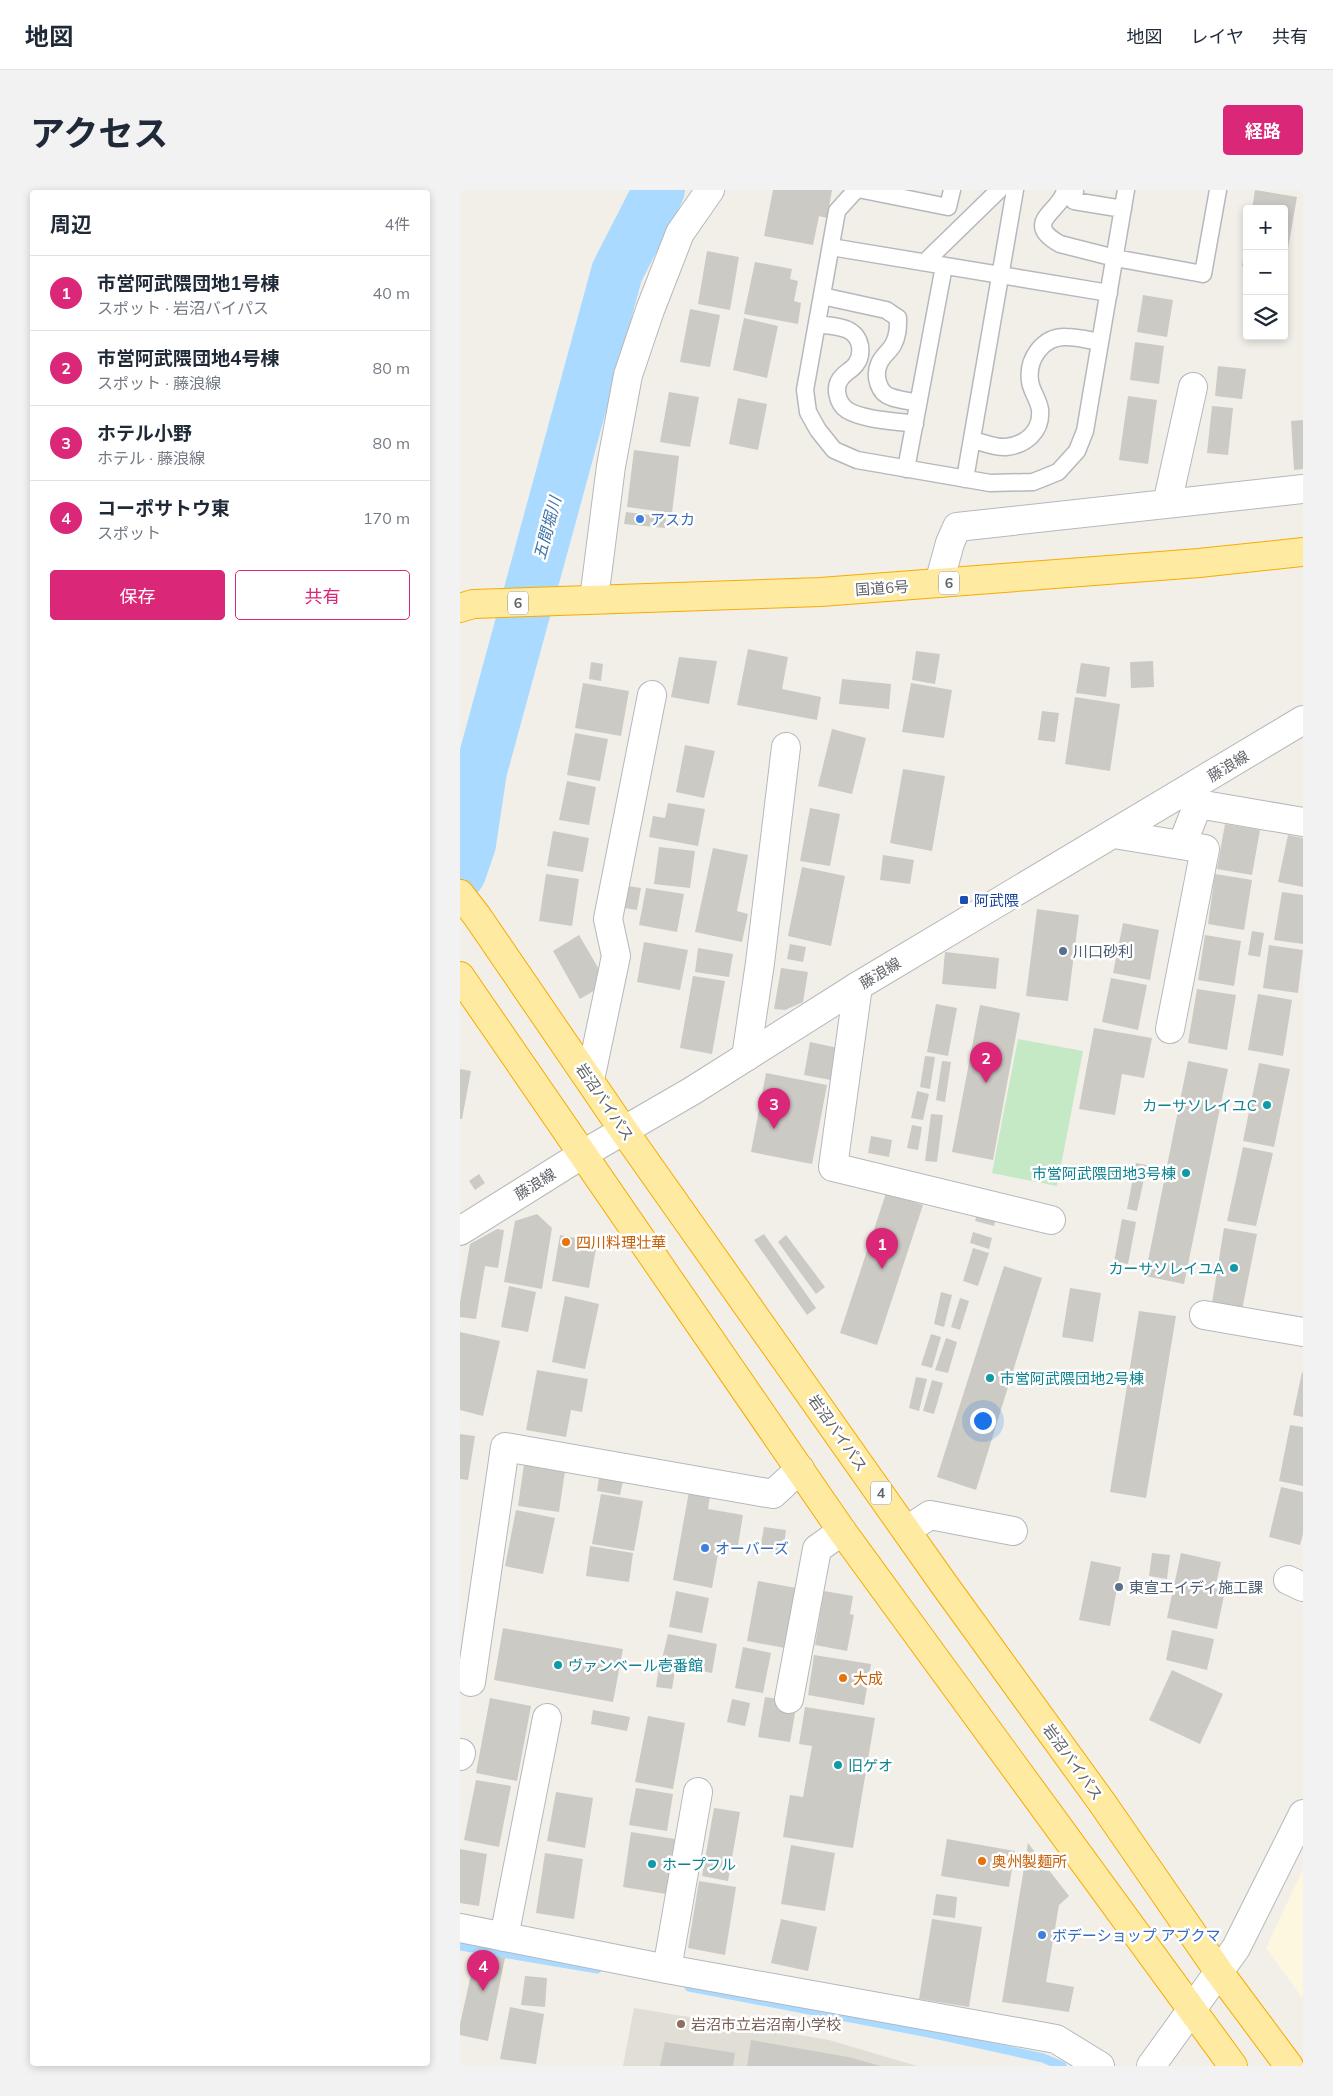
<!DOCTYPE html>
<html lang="ja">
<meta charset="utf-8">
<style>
:root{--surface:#fff;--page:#f2f2f3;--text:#1f2937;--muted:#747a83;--line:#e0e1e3;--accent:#db2777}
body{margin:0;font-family:Mulish,"Noto Sans JP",sans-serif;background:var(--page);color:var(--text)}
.controls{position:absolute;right:15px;top:15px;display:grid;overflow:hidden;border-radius:5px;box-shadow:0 2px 8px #0003}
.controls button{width:45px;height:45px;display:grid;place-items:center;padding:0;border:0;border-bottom:1px solid var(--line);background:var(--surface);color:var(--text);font:25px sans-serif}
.you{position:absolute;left:522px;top:1230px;width:18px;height:18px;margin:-12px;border:4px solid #fff;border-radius:50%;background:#1a73e8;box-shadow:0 0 0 8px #1a73e833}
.badge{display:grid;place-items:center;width:32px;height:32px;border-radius:50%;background:var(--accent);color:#fff;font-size:16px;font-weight:700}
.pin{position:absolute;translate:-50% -41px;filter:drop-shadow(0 1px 2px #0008)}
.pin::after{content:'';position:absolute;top:26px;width:18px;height:15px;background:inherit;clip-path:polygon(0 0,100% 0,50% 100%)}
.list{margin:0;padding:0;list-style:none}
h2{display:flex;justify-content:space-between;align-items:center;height:65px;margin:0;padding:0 20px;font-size:21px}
h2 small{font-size:16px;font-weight:400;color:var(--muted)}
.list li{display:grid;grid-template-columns:32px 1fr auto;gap:15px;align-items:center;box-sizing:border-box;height:75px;padding:0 20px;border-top:1px solid var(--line)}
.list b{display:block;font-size:19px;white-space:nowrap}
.list p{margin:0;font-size:16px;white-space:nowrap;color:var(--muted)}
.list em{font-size:16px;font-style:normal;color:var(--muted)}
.actions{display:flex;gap:10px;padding:15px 20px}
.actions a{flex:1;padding:11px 0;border:1px solid var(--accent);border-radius:5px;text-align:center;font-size:18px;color:var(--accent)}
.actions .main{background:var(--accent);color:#fff}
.icon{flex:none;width:28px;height:28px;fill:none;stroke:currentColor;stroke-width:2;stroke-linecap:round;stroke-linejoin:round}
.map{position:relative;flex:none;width:843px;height:1876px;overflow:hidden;border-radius:5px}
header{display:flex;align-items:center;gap:30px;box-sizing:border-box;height:70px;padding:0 25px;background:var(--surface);border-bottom:1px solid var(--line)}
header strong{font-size:24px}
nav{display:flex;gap:28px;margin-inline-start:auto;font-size:18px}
.intro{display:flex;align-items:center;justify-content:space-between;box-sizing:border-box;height:120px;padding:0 30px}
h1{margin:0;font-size:35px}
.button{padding:12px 22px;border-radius:5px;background:var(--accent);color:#fff;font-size:18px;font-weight:700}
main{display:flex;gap:30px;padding:0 30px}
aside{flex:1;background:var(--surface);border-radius:5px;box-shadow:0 2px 8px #0003}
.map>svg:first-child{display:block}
.commercial{fill:#fef7e0}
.education{fill:#e1ded6}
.green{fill:#c5e8c5}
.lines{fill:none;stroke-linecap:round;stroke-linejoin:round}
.stream{stroke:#aadaff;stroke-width:9}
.river{stroke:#aadaff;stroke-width:52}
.building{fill:#cccac5}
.service-casing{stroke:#b5b8bc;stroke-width:19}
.minor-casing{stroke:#b5b8bc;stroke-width:30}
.tertiary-casing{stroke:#b5b8bc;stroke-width:30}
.trunk-casing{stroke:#f9ab00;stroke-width:30}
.service{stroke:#fff;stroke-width:16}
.minor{stroke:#fff;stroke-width:28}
.tertiary{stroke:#fff;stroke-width:28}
.trunk{stroke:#feeaa1;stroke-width:28}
.shop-dot{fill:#3f7fe0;stroke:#fff;stroke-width:2}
.transit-dot{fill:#1a4fb4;stroke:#fff;stroke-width:2}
.service-dot{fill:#5c6f8a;stroke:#fff;stroke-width:2}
.culture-dot{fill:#0f9aa8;stroke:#fff;stroke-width:2}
.food-dot{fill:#e8710a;stroke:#fff;stroke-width:2}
.education-dot{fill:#8d6e63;stroke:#fff;stroke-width:2}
.labels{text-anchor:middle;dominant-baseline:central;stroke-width:5;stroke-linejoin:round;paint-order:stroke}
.shield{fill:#fff;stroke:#8f9295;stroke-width:1}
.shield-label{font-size:14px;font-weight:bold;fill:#5f6368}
.shop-label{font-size:15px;fill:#366cbe;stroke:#fff;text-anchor:start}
.street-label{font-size:15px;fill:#5f6368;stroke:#fff}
.transit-label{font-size:15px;fill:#164399;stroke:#fff;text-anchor:start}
.service-label{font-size:15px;fill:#4e5e75;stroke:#fff;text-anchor:start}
.culture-label{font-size:15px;fill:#0d838f;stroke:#fff;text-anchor:start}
.food-label{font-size:15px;fill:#c56008;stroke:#fff;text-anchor:start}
.education-label{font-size:15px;fill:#785e54;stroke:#fff;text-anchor:start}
.water-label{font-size:16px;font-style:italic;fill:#4174aa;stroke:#fff}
</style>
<header>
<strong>地図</strong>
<nav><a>地図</a><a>レイヤ</a><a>共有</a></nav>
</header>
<div class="intro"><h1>アクセス</h1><a class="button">経路</a></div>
<main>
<aside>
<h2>周辺<small>4件</small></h2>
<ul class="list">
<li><span class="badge">1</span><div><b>市営阿武隈団地1号棟</b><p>スポット · 岩沼バイパス</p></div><em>40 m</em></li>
<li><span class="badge">2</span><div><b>市営阿武隈団地4号棟</b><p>スポット · 藤浪線</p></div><em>80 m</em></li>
<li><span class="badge">3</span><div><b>ホテル小野</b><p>ホテル · 藤浪線</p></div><em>80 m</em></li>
<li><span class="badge">4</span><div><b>コーポサトウ東</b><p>スポット</p></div><em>170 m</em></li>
</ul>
<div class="actions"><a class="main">保存</a><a>共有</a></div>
</aside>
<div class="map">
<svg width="843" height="1876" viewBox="0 0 843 1876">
<rect width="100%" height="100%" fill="#f1efe8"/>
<!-- commercial -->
<path class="commercial" d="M843,1679v130l-37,-51z"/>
<!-- education -->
<path class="education" d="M174,1818l195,32 88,26h-294z"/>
<!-- green -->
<path class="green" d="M558,849l65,12 -26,135 -65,-13z"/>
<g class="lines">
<!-- stream -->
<path class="stream" d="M0,1756l137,23
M229,1797l245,47 109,24 19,8"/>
<!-- river -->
<path class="river" d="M0,683l10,-29 11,-73 136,-499 42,-82"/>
</g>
<!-- building -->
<path class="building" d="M313,0h59l-5,28 -8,-2 -6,29 -49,-9z
M795,0l42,7 -12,69 -1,-57h-32z
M786,55h1v22l-5,-1z
M247,61l32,6 -9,53 -32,-6z
M295,72l37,7 -2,10 8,2 -4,20 7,2 -3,21 -54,-10z
M683,105l30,5 -6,37 -30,-5z
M230,119l30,6 -10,52 -30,-5z
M284,128l34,8 -11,52 -34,-8z
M675,152l29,4 -5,38 -29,-4z
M758,176l28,3 -4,30 -27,-3z
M209,202l30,5 -9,50 -30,-5z
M668,206l29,4 -9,64 -29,-4z
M278,208l29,6 -9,46 -29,-6z
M752,216l21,2 -5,47 -21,-2z
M843,230v49l-9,1 -3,-49z
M174,260l45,6 -7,57 -45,-6z
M166,322l40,5 -1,11 -41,-4z
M288,459l40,8 -6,32 39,8 -4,23 -80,-15z
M456,461l24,3 -5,30 -23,-4z
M219,467l38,4 -8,43 -38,-7z
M693,471l1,26 -23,1 -1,-26z
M131,472l12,2 -2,17 -12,-2z
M621,473l29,4 -4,30 -30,-4z
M382,489l49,5 -2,25 -50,-5z
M123,493l46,8 -8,45 -46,-8z
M451,493l41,7 -8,48 -42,-6z
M615,507l45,7 -10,67 -45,-7z
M582,521l17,2 -4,29 -17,-2z
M372,539l34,9 -14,56 -34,-8z
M115,543l33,6 -8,42 -33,-6z
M225,555l30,6 -11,47 -28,-6z
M443,579l42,7 -13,75 -42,-8z
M107,591l29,6 -7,38 -30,-5z
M208,613l37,6 -7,37 -49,-9 4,-21 12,2z
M350,618l30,6 -10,52 -30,-5z
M765,634l35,6 -8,45 -35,-6z
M93,641l36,7 -6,34 -36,-6z
M828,645l15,3v49l-25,-5z
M199,657l36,4 -5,37 -36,-4z
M253,658l35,7 -11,56 11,3 -6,28 -47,-10z
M423,665l31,5 -4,24 -30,-4z
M342,677l43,9 -14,70 -43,-10z
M86,684l33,5 -7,47 -33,-5z
M755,684l37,6 -8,50 -36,-6z
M168,696l13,2 -4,22 -13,-2z
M186,698l38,6 -7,38 -38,-7z
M822,702l21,3v49l-29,-4z
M577,719l42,6 -11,86 -42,-5z
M663,733l36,7 -9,50 -37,-7z
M792,741l12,2 -4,24 -12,-2z
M119,745l28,48 -27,16 -27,-48z
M745,745l36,6 -7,45 -36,-6z
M184,752l44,8 -8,40 -43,-8z
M330,754l16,3 -3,15 -16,-3z
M809,755l34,5 -5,43 -35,-5z
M238,758l35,6 -4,23 -34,-5z
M485,762l54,6 -3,31 -54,-5z
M321,778l27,4 -5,30 -18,8 -11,-1z
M233,786l32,5 -13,73 -32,-6z
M651,788l36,7 -9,45 -36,-8z
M737,799l39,6 -9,55 -39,-7z
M798,804l34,6 -9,56 -35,-6z
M476,814l21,4 -9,48 -21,-4z
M520,815l40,8 -27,147 -41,-8z
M634,838l58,10 -8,40 -22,-4 -7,41 -36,-6z
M350,852l28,6 -7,32 -27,-5z
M465,866l10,1 -5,32 -10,-2z
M482,871l9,1 -6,40 -9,-2z
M728,871l40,8 -44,215 -39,-8z
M799,873l31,6 -16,78 -31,-6z
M0,879l11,2 -9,48h-2z
M306,883l61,12 -15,79 -61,-12z
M457,901l12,3 -6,26 -12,-2z
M471,924l12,1 -6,47 -12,-1z
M452,935l10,2 -4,23 -11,-2z
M411,946l21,4 -3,17 -21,-4z
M783,957l30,6 -17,73 -29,-5z
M676,973l11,2 -10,46 -10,-2z
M19,984l6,9 -10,7 -6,-9z
M426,1003l37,12 -46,140 -37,-12z
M518,1021l18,5 -2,10 -19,-5z
M77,1024l15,14 -10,61 -38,-7 11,-61z
M662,1029l14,3 -8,42 -14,-2z
M764,1038l33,6 -15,76 -30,-7z
M37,1039l7,1 -6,38 -13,-2 -9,53 -16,-2v-15l10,-58z
M513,1042l19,6 -3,11 -19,-6z
M304,1044l52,74 -9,7 -53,-75z
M100,1045l37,7 -8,46 -37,-7z
M326,1045l39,52 -9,7 -38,-52z
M513,1058l16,5 -11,33 -15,-5z
M544,1076l38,12 -66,212 -39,-13z
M49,1096l27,6 -8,40 -27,-5z
M610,1098l31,5 -8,49 -31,-5z
M481,1102l11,3 -8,32 -10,-3z
M105,1106l34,8 -14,65 -33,-7z
M500,1108l9,3 -9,29 -9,-3z
M679,1121l37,5 -30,182 -36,-6z
M0,1142l40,9 -17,75 -23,-6z
M471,1144l10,3 -9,31 -11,-3z
M486,1148l11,4 -9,31 -13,-3z
M77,1180l51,9 -6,33 -11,-2 -5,27 -40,-7z
M842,1182l1,1v44l-10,-2z
M456,1187l11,2 -8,32 -10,-3z
M472,1190l11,3 -9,31 -11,-3z
M830,1235l13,2v59l-24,-5z
M0,1244l15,2 -7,44 -8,-1z
M64,1274l41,7 -6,41 -41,-6z
M140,1282l24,4 -4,19 -23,-4z
M230,1296l21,4 -3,19 35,6 -6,36 -18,-3 -7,40 -39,-8z
M821,1297l22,5v42l-3,11 -31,-8z
M141,1304l42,7 -9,50 -42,-7z
M56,1320l39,8 -12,56 -38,-8z
M304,1337l22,3 -3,24 -23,-4z
M130,1356l43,7 -4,29 -43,-6z
M692,1363l18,2 -3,24 -18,-3z
M721,1363l40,9 -6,26 10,3 -8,38 -50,-11z
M631,1371l30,6 -11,59 -31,-6z
M298,1391l38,7 -11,60 -38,-7z
M216,1401l33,7 -7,35 -33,-6z
M364,1401l29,5 -3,18 4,1 -7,36 -32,-6z
M43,1438l120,21 -10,53 -119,-22z
M712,1440l42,9 -7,31 -41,-10z
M208,1444l49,10 -5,29 -51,-10z
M283,1457l28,6 -8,40 -28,-5z
M354,1465l57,9 -7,41 -56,-10z
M199,1477l16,3 -3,19 -16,-2z
M712,1480l51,24 -23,50 -51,-24z
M305,1507l32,5 -7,40 -32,-5z
M30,1508l41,8 -14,75 -41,-8z
M272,1509l18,4 -5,23 -18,-4z
M345,1517l70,11 -22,130 -70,-11 7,-42 13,2 9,-51 -13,-2z
M133,1520l37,7 -3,14 -36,-7z
M188,1526l37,7 -12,66 -38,-7z
M16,1590l35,6 -12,61 -35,-7z
M176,1598l37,6 -6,37 -38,-6z
M96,1602l37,6 -8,50 -38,-7z
M254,1618l26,4 -12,69 -26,-5z
M171,1642l50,8 -9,55 -49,-8z
M487,1649l68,12 -6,36 -68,-11z
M568,1653l41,53 -10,9 -13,77 28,5 -5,25 -67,-10z
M331,1655l44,8 -10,58 -44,-7z
M0,1659l27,5 -8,52 -19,-3z
M85,1663l38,6 -9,60 -38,-6z
M239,1691l37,6 -11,68 -37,-7z
M476,1704l21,3 -2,21 -22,-3z
M321,1729l36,8 -9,44 -37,-8z
M472,1729l50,8 -13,80 -50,-8z
M16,1762l29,6 -17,83 -28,-6v-11z
M65,1786l22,2 -2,29 -24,-2z
M50,1817l34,7 -8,50 -36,-5z
M291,1850l97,17 33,9h-134z
M205,1852l70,11 -2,13h-73z"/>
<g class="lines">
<defs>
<path id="service" d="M396,0l-19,21 -32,179 3,22 10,18 16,20 23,10 133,23 43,-1 25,-10 19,-21 8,-20 41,-241
M403,0l85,17 4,-17
M605,0c-4,22 -44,32 -5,54l55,14 88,16 15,-84
M615,0l-1,11 49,8
M371,57l278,46
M465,72l74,-72
M362,106l64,14 12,8c0,10 0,18 -5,27 -4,7 -11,11 -14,19 -5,11 -1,29 12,33 8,3 18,4 27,6
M357,134c17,3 39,1 43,22 1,7 0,13 -4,18 -3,5 -10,8 -14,13 -9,9 -5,26 5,33 16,10 49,11 68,14
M512,250c10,2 24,8 34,7 20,-2 36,-16 34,-37 -1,-10 -9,-19 -10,-29 -3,-22 13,-45 36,-44 11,0 23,3 34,5
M446,279l38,-203
M505,289l50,-289"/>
<path id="minor" d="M707,314l26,-117
M479,393l11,-40 7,-16 346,-38
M134,409l17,-133 17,-91 22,-65 30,-77 30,-43
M654,644l91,15 -35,180
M722,655l16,-41 105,18
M398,796l-25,181 218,53
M286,867l14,-94 26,-216
M130,890l26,-124 -8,-37 44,-224
M744,1125l99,17
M447,1340l23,-15 83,16
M828,1390l15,7
M11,1492l34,-235 268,47 27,-25
M329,1509l28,-150 25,-18
M0,1566l1,-3
M0,1738l207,41 389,70 44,27
M44,1747l43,-219
M207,1779l31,-177
M691,1876l85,-118 67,-134"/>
<path id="tertiary" d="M0,1041l123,-77 109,-63 166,-105 445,-266"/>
<path id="trunk" d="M0,418l13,-4 348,-12 378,-29 104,-11
M0,704l17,22 147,215 319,452 160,221 116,168 70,94
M0,786l382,555 391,535"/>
</defs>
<!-- service casing -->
<use href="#service" class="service-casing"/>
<!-- minor casing -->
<use href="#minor" class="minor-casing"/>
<!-- tertiary casing -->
<use href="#tertiary" class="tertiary-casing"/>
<!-- trunk casing -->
<use href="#trunk" class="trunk-casing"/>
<!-- service -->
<use href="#service" class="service"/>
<!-- minor -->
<use href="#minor" class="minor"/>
<!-- tertiary -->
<use href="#tertiary" class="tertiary"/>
<!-- trunk -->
<use href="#trunk" class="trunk"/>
</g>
<!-- markers -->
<g class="shop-dot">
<circle cx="180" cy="329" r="5"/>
<circle cx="245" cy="1358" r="5"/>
<circle cx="582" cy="1745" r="5"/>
</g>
<rect class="transit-dot" x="499" y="705" width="10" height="10" rx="2.5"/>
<g class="service-dot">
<circle cx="603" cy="761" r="5"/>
<circle cx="659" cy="1397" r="5"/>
</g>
<g class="culture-dot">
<circle cx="807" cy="915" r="5"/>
<circle cx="726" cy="983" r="5"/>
<circle cx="774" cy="1078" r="5"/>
<circle cx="530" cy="1188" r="5"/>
<circle cx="98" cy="1475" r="5"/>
<circle cx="378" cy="1575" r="5"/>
<circle cx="192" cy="1674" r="5"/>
</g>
<g class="food-dot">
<circle cx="106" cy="1052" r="5"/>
<circle cx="383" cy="1488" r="5"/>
<circle cx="522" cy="1671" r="5"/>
</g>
<circle class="education-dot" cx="221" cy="1834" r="5"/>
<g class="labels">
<!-- shield labels -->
<g class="shield">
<rect x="479" y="381.5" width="20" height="23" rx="4"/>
<rect x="48" y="401.5" width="20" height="23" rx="4"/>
<rect x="411" y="1291.5" width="20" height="23" rx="4"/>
</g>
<g class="shield-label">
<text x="489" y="393">6</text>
<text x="58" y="413">6</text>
<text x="421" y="1303">4</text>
</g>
<!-- shop labels -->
<g class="shop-label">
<text x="190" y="329">アスカ</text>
<text x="255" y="1358">オーバーズ</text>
<text x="592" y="1745">ボデーショップ アブクマ</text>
</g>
<!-- street labels -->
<g class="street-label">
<text transform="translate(422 398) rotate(-4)">国道6号</text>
<text transform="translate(768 576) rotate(-31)">藤浪線</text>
<text transform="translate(420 783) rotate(-31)">藤浪線</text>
<text transform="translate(145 912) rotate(56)">岩沼バイパス</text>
<text transform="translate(75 994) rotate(-32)">藤浪線</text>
<text transform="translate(378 1243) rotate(55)">岩沼バイパス</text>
<text transform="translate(613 1572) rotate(54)">岩沼バイパス</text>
</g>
<!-- transit labels -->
<g class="transit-label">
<text x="514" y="710">阿武隈</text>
</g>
<!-- service labels -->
<g class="service-label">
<text x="613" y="761">川口砂利</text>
<text x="669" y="1397">東宣エイディ施工課</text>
</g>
<!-- culture labels -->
<g class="culture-label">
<text x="797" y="915" text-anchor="end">カーサソレイユC</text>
<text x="716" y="983" text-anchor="end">市営阿武隈団地3号棟</text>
<text x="764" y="1078" text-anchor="end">カーサソレイユA</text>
<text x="540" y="1188">市営阿武隈団地2号棟</text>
<text x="108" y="1475">ヴァンベール壱番館</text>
<text x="388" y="1575">旧ゲオ</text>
<text x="202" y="1674">ホープフル</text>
</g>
<!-- food labels -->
<g class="food-label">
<text x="116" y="1052">四川料理壮華</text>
<text x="393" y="1488">大成</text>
<text x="532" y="1671">奥州製麺所</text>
</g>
<!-- education labels -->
<g class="education-label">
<text x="231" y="1834">岩沼市立岩沼南小学校</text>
</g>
<!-- water labels -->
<g class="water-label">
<text transform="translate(87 338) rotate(-75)">五間堀川</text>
</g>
</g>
</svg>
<div class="controls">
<button>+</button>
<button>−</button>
<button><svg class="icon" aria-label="layers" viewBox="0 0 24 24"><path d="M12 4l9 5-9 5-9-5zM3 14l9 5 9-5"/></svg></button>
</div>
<div class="you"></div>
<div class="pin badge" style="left:422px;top:1079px">1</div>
<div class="pin badge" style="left:526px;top:893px">2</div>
<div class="pin badge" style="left:314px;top:939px">3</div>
<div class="pin badge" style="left:23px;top:1801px">4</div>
</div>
</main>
